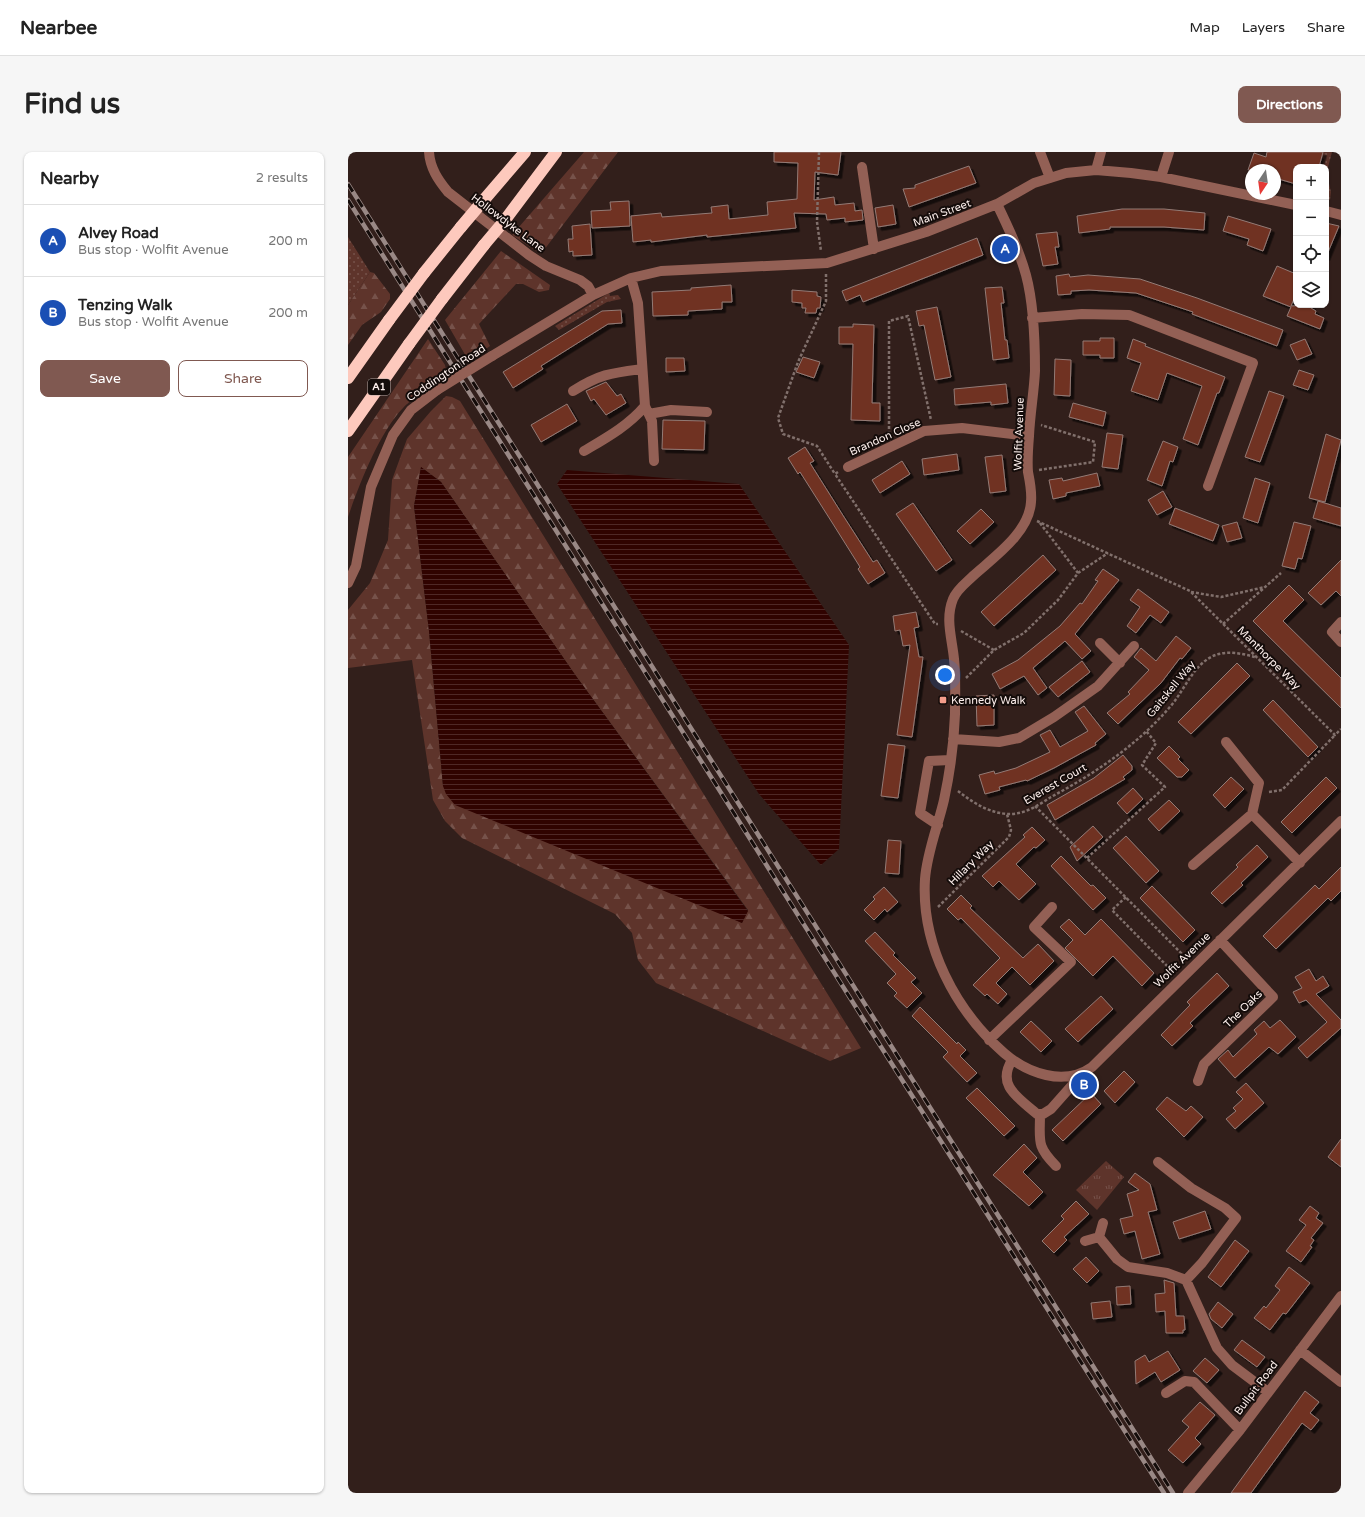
<!DOCTYPE html>
<meta charset="utf-8">
<style>
:root{--surface:#fff;--page:#f6f6f6;--text:#222;--muted:#767676;--line:#e0e0e0;--accent:#805951}
body{margin:0;font-family:"Varela Round",sans-serif;background:var(--page);color:var(--text)}
.controls{position:absolute;right:12px;top:12px;display:grid;overflow:hidden;border-radius:8px;box-shadow:0 1px 3px #0004}
.controls button{width:36px;height:36px;display:grid;place-items:center;padding:0;border:0;border-bottom:1px solid var(--line);background:var(--surface);color:var(--text);font:20px sans-serif}
.compass{position:absolute;left:897px;top:12px;width:36px;height:36px;border-radius:50%;background:var(--surface);box-shadow:0 1px 3px #0004;rotate:193deg}
.you{position:absolute;left:597px;top:523px;width:14px;height:14px;margin:-10px;border:3px solid #fff;border-radius:50%;background:#1a73e8;box-shadow:0 0 0 6px #1a73e833}
.badge{display:grid;place-items:center;width:26px;height:26px;border-radius:50%;background:var(--accent);color:#fff;font-size:13px;font-weight:700}
.pin{position:absolute;translate:-50% -50%;border:2px solid #fff;box-shadow:0 1px 4px #0006}
.list{margin:0;padding:0;list-style:none}
h2{display:flex;justify-content:space-between;align-items:center;height:52px;margin:0;padding:0 16px;font-size:17px}
h2 small{font-size:13px;font-weight:400;color:var(--muted)}
.list li{display:grid;grid-template-columns:26px 1fr auto;gap:12px;align-items:center;box-sizing:border-box;height:72px;padding:0 16px;border-top:1px solid var(--line)}
.list b{display:block;font-size:15px;white-space:nowrap}
.list p{margin:0;font-size:13px;white-space:nowrap;color:var(--muted)}
.list em{font-size:13px;font-style:normal;color:var(--muted)}
.actions{display:flex;gap:8px;padding:12px 16px}
.actions a{flex:1;padding:9px 0;border:1px solid var(--accent);border-radius:8px;text-align:center;font-size:14px;color:var(--accent)}
.actions .main{background:var(--accent);color:#fff}
.icon{flex:none;width:22px;height:22px;fill:none;stroke:currentColor;stroke-width:2;stroke-linecap:round;stroke-linejoin:round}
.map{position:relative;flex:none;width:993px;height:1341px;overflow:hidden;border-radius:8px}
header{display:flex;align-items:center;gap:24px;box-sizing:border-box;height:56px;padding:0 20px;background:var(--surface);border-bottom:1px solid var(--line)}
header strong{font-size:19px}
nav{display:flex;gap:22px;margin-inline-start:auto;font-size:14px}
.intro{display:flex;align-items:center;justify-content:space-between;box-sizing:border-box;height:96px;padding:0 24px}
h1{margin:0;font-size:28px}
.button{padding:10px 18px;border-radius:8px;background:var(--accent);color:#fff;font-size:14px;font-weight:700}
main{display:flex;gap:24px;padding:0 24px}
aside{flex:1;background:var(--surface);border-radius:8px;box-shadow:0 1px 3px #0004}
.map>svg:first-child{display:block}
.grass{fill:url(#grass-dots)}
.forest{fill:url(#forest-firs);fill-rule:evenodd}
.park{fill:url(#park-tufts)}
.water{fill:url(#water-rules)}
.building{fill:#703023;stroke:#937b75;filter:url(#shadow)}
.lines{fill:none;stroke-linecap:round;stroke-linejoin:round}
.path{stroke:#81706c;stroke-width:2.5;stroke-dasharray:3 2;stroke-linecap:butt}
.minor{stroke:#936055;stroke-width:10}
.highway{stroke:#fdc9bd;stroke-width:12}
.rail-casing{stroke:#998885;stroke-width:4.5}
.rail{stroke:#140c0a;stroke-width:3;stroke-dasharray:9;stroke-linecap:butt}
.minor-bridge{stroke:#936055;stroke-width:10}
.highway-bridge{stroke:#fdc9bd;stroke-width:12}
.poi-dot{fill:#f49d8a;stroke:#140c0a;stroke-width:1.5}
.labels{text-anchor:middle;dominant-baseline:central;stroke-width:4;stroke-linejoin:round;paint-order:stroke}
.shield{fill:#140c0a;stroke:#b8aca9;stroke-width:1}
.shield-label{font-size:10px;font-weight:bold;fill:#fef0ed}
.street-label{font-size:11px;fill:#fef0ed;stroke:#140c0a}
.poi-label{font-size:11px;fill:#fef0ed;stroke:#140c0a;text-anchor:start}
</style>
<header>
<strong>Nearbee</strong>
<nav><a>Map</a><a>Layers</a><a>Share</a></nav>
</header>
<div class="intro"><h1>Find us</h1><a class="button">Directions</a></div>
<main>
<aside>
<h2>Nearby<small>2 results</small></h2>
<ul class="list">
<li><span class="badge" style="background:#1a4fb4">A</span><div><b>Alvey Road</b><p>Bus stop · Wolfit Avenue</p></div><em>200 m</em></li>
<li><span class="badge" style="background:#1a4fb4">B</span><div><b>Tenzing Walk</b><p>Bus stop · Wolfit Avenue</p></div><em>200 m</em></li>
</ul>
<div class="actions"><a class="main">Save</a><a>Share</a></div>
</aside>
<div class="map">
<svg width="993" height="1341" viewBox="0 0 993 1341">
<defs>
<pattern id="grass-dots" width="8" height="8" patternUnits="userSpaceOnUse"><rect width="8" height="8" fill="#5e342b"/><path d="M2 2h.1M6 6h.1" fill="none" stroke="#76524a" stroke-width="1.8" stroke-linecap="round"/></pattern>
<pattern id="forest-firs" width="22" height="20" patternUnits="userSpaceOnUse"><rect width="22" height="20" fill="#5e342b"/><path d="M5 1l3.5 6h-7zM16 11l3.5 6h-7z" fill="#76524a"/></pattern>
<pattern id="park-tufts" width="24" height="20" patternUnits="userSpaceOnUse"><rect width="24" height="20" fill="#5e342b"/><path d="M3 7l-1-3M5 7V3M7 7l1-3M15 17l-1-3M17 17v-4M19 17l1-3" fill="none" stroke="#76524a"/></pattern>
<pattern id="water-rules" width="6" height="5" patternUnits="userSpaceOnUse"><rect width="6" height="5" fill="#300300"/><path d="M0 2.5h6" fill="none" stroke="#4f2826"/></pattern>
<filter id="shadow"><feDropShadow dx="3.5" dy="3.5" stdDeviation="0" flood-color="#0009"/></filter>
</defs>
<rect width="100%" height="100%" fill="#321f1b"/>
<!-- grass -->
<path class="grass" d="M975,0h9l-5,19 -1,-4h-4l2,-8 -3,-1z
M978,27h2l3,13 -1,8 -4,-2z
M0,85l22,35 -22,33z
M261,141l1,3 8,-1 3,4 -14,3 -48,28 -4,-4z"/>
<!-- forest -->
<path class="forest" d="M236,0h34l-77,102 -29,-19z
M153,99l49,34 -1,5 -10,2 -16,-8h-7l-37,40 11,22 -18,13 -5,-1 -22,-38z
M22,120l4,1 16,21v5l-9,13 -19,13 -14,20v-40z
M80,187l17,26 1,5c-8,13 -32,26 -43,38 -24,25 -44,77 -55,109v-60z
M98,244l6,1 8,4 401,647 -31,13 -174,-78 -18,-23 -6,-27 -17,-19 -153,-76 -17,-17 -12,-21 -21,-140 -64,8v-58l22,-27 18,-43 4,-60 15,-41 24,-28zM73,315l20,15 135,194 172,234 -6,13 -299,-137 -14,-155 -15,-125z"/>
<!-- park -->
<path class="park" d="M758,1009l18,16 -27,33 -21,-20z"/>
<!-- water -->
<path class="water" d="M73,315l20,15 135,194 172,235 -6,12 -287,-118 -9,-11 -3,-8 -14,-155 -15,-125z
M219,318l172,14 110,161 -10,204 -18,16 -62,-71 -202,-310z"/>
<!-- building -->
<path class="building" d="M426,0h67l-3,23 -23,-3 -1,28 20,-3 1,8 19,-2 1,8 7,-1 1,10 -18,2v-4l-18,2 -1,-6 -32,-1 2,15 -89,9v-2l-56,7v-2l-18,2 -2,-26 30,-3 1,4 50,-4 -1,-6 17,-2 1,14 39,-4 -1,-13 30,-3 1,-36 -24,-1z
M919,0h56l-4,15h-23v17l-21,-6v-8h-27l6,-17 12,4z
M621,14l7,17 -67,24 -6,-18 12,-1v-3z
M281,49l1,25 -38,2 -1,-17 20,-1 -1,-8z
M545,53l3,19 -18,3 -3,-19z
M774,57h42l41,4 -1,17 -40,-3h-54v2l-31,4 -2,-17z
M880,64l43,13 -8,22 -16,-6 2,-6 -26,-8z
M978,71l13,3 -13,31z
M242,72l2,31 -19,1v-5l-4,1 -1,-13h5l-1,-13z
M709,80l2,15h-4l3,17 -15,2 -7,-32z
M629,86l6,17 -120,47 -3,-7 -14,6 -4,-10z
M929,114l19,8v20l-5,12 21,-1 -1,3 5,3 -1,3 9,4 -4,11 -33,-13 4,-9 -28,-11z
M721,122l1,3 18,-2 52,4 57,19 86,32 -6,16 -85,-32 1,-2 -57,-19 -47,-3 -18,1v3l-13,1 -2,-19z
M383,133l1,17h-10v7l-34,2v4l-35,1 -1,-24 39,-2v-2z
M654,135l2,16h-3l4,37h2l2,18 -16,2 -8,-72z
M444,138l25,2v4l4,1 -1,11h-3l-1,5h-11l1,-5h-4v-5l-10,-1z
M589,155l14,70 -16,3 -11,-55 -5,1 -3,-15z
M273,158l1,13 -14,1 -67,42 2,3 -30,19 -10,-16 99,-61z
M505,172l21,1 -2,78h8v18l-29,-1 2,-76h-14v-17h14z
M752,186h14v20h-14v-3h-17v-14h17z
M785,187l13,5 -1,2 80,31 -6,16h-2l-19,52 -15,-6 19,-53 -35,-13 -9,27 -27,-9 10,-28 -14,-5z
M957,187l7,15 -15,6 -7,-15z
M455,205l17,5 -6,16 -18,-6z
M318,206h18l1,13 -19,1z
M707,207l16,1 -1,36 -16,-1z
M951,218l15,5 -6,15 -15,-5z
M258,230l11,14 4,-2 5,9 -20,12 -12,-16 -3,2 -5,-10z
M658,232l2,19 -17,2v-3l-36,3 -1,-16z
M921,239l15,5 -24,66 -15,-5z
M725,251l33,9 -3,14 -34,-9z
M219,252l10,17 -36,21 -10,-17z
M315,268l42,1 -1,29 -42,-1z
M759,281l16,2 -5,34 -16,-2z
M978,282l15,6 -16,62 -16,-4z
M815,289l15,6 -5,15 -3,-1 -8,25 -15,-6z
M457,295l9,14 -4,2 34,54 29,45 4,-2 8,13 -17,11 -10,-15 2,-2 -27,-43 -33,-52 -2,2 -10,-16z
M609,302l2,16 -35,5 -2,-16z
M654,303l4,36 -16,2 -5,-36z
M554,309l8,13 -30,19 -8,-13z
M749,321l3,13 -34,7v3l-13,3 -4,-19 13,-2 1,3z
M907,326l15,5 -12,40 -15,-5z
M815,339l9,16 -15,8 -9,-15z
M970,349l23,7v18l-28,-8z
M565,351l39,57 -16,11 -40,-57z
M827,356l44,17 -6,16 -44,-17z
M633,357l13,13 -24,22 -13,-13z
M889,370l5,16 -15,4 -5,-16z
M946,370l17,4 -9,33 -4,-1 -3,11 -13,-3z
M695,403l13,15 -62,56 -13,-14z
M993,408v36l-5,-5 -15,14 -13,-12z
M755,417l16,11 -44,54 16,17 -9,8 -17,-18 -32,27 14,20 -9,7 -14,-19 -24,13 -8,-15 26,-14 42,-34 20,-23 2,1 16,-23 -3,-1z
M941,433l15,15 -21,21 58,57v30l-88,-87z
M790,437l31,23 -8,11 -11,-8 -14,18 -9,-7 13,-19 -10,-7z
M568,460l3,15 -5,1 5,29h4l-11,80 -15,-2 13,-90 -7,1 -3,-16 -5,1 -2,-15z
M828,484l15,12 -9,11 -2,-1 -19,25 -43,41 -11,-11 23,-19 -2,-2 21,-22 -15,-13 7,-9 15,13z
M734,509l8,11 -32,25 -9,-10z
M889,511l13,13 -59,58 -13,-12z
M646,543v30l-17,1 -1,-30z
M925,548l45,47 -10,10 -45,-47z
M736,554l22,28 -11,9 1,2 -42,23 -27,13 -1,-1 -27,7 1,3 -15,4 -6,-19 15,-4 1,3 21,-6 34,-16 -10,-17 10,-5 10,17 28,-16 -13,-19z
M540,592l17,2 -7,52 -17,-2z
M821,594l11,11 -2,2 11,11 -7,7h-5l-20,-19z
M775,603l9,11v4l-9,7 2,2 -70,41 -8,-15 47,-27z
M883,625l13,12 -19,19 -12,-13z
M978,625l11,11 -45,45 -11,-11z
M785,636l10,11 -16,15 -10,-11z
M821,648l11,11 -21,20 -11,-12z
M745,674l10,11 -26,24 -7,-14z
M684,675l13,13 -9,8 -2,-1 -18,17 20,20 -17,16 -20,-19 -6,6 -11,-11 43,-39 -2,-2z
M778,684l33,35 -13,12 -33,-35z
M540,688l13,1 -2,33 -14,-1z
M909,693l11,12 -27,26 2,2 -21,19 -11,-11 27,-26 -2,-2z
M713,704l30,30 2,-1 13,13 -13,12 -42,-44z
M993,715v24l-10,10 -3,-3 -52,51 -13,-13 52,-51 4,4z
M804,734l43,44 -12,12 -43,-44z
M536,735l14,15 -11,10 -2,-3 -11,11 -10,-10 11,-11 -2,-2z
M613,743l11,11 -2,2 53,50 15,-14 16,17 -24,24 -18,-18 -16,16 11,11 -9,10 -11,-10 -2,2 -12,-11 27,-27 -39,-40 -3,2 -11,-11z
M721,767l16,16 16,-16 53,54 -12,13 -29,-30 -20,20 -28,-28 8,-8 -13,-13z
M527,780l20,21 -2,2 23,23 -5,4 11,11 -15,15 -13,-12 3,-3 -10,-10 9,-9 -31,-33z
M961,817l7,12 7,-5 6,10 -13,8 25,26v8l-34,30 -9,-10 29,-26 -21,-22 -7,3 -6,-11 9,-4 -7,-11z
M869,821l12,13 -39,37 3,3 -21,20 -11,-11 29,-30 -3,-3z
M753,844l12,13 -35,33 -13,-13z
M572,855l37,37 1,-2 8,8 -6,6 17,17 -10,9 -24,-25 5,-5 -36,-36z
M932,868l16,17 -18,17 -9,-7 -34,31 -17,-19 10,-9 5,7 24,-23 -3,-4 10,-9 6,7z
M683,869l21,20 -11,11 -21,-20z
M776,919l11,11 -20,21 -11,-12z
M898,931l18,20 -29,26 -9,-10 10,-8 -3,-3 10,-9 -7,-7z
M629,936l38,38 -11,10 -38,-38z
M743,941l10,11 -38,37 -11,-11z
M819,945l19,14 5,-5 12,11 -19,20 -28,-28z
M993,987v28l-13,-10z
M676,992l13,14 -14,14 20,20 -14,14 -36,-31z
M787,1021l15,11 7,26 -9,2 12,42 -18,5 -7,-28 -11,3 -4,-15 13,-3 -6,-22 12,-4 -11,-8z
M728,1049l13,13 -25,23 3,3 -13,13 -12,-12 22,-22 -3,-3z
M962,1054l9,7 -3,5 7,5 -12,15 3,2 -4,6 2,1 -11,15 -15,-11 20,-26 -7,-5z
M857,1059l6,18 -32,10 -6,-17z
M887,1088l14,11 -28,36 -13,-10z
M738,1105l13,14 -12,12 -14,-14z
M941,1115l21,16 -24,31 -3,-1 -13,17 -16,-12 10,-12 2,2 14,-18 -5,-4z
M816,1128l10,3 2,33h8l1,14h-2v3h-17l-1,-22 -9,1 -1,-18 10,-1z
M782,1134l1,18 -14,1 -1,-18z
M762,1149l2,16 -19,2 -2,-16z
M870,1150l15,12 -11,14 -11,-9 -2,-5z
M894,1188l23,17 -8,10 -23,-17z
M820,1199l12,19 -19,12 -6,-10 -19,12 -1,-23 10,-6 4,7z
M857,1206l14,12 -12,13 -14,-12z
M957,1239l14,11 -9,11 9,7 -8,10 -9,-7 -51,70h-20z
M852,1250l15,13 -20,23 6,6 -18,19 -15,-13 21,-23 -7,-6z"/>
<g class="lines">
<!-- path -->
<path class="path" d="M471,0l-2,70 4,29
M478,122v27l-28,61 -20,56 5,16 34,12 18,28
M541,282v-113l19,-5 23,104
M691,318l54,-8 2,-20 -54,-17
M490,320l-3,2 100,150h3
M689,369l153,70 145,144 6,-6
M692,371l38,50
M843,440l30,5 44,-10
M875,472l58,-51
M613,479l33,19
M618,526l28,-28 30,-17 34,-33 20,-27 30,-20
M610,639c15,12 33,23 52,23 15,0 29,-9 41,-17 43,-23 86,-52 118,-89 14,-15 23,-41 42,-51 13,-7 30,-4 44,0
M921,640l13,-2 53,-55
M687,654l151,152
M739,706l78,-71 -23,-22 14,-22 -10,-12
M778,745l-14,13 60,61
M590,755l71,-70 2,-7 -4,-16"/>
<!-- minor -->
<path class="minor" d="M81,0c1,16 9,28 19,40l81,63 17,11 34,14 8,6 5,9
M692,0l10,26
M514,15l12,82
M748,18l5,-18
M813,25l8,-25
M649,52c11,23 22,46 29,71 8,30 9,64 9,96 -1,21 -5,43 -6,65 -1,12 -2,24 -1,36 2,10 4,19 3,30 -2,31 -37,55 -58,74 -7,7 -16,13 -20,23 -8,20 -1,39 1,60 2,18 1,37 1,55 -1,29 -5,58 -11,86 -6,26 -17,52 -19,79 -4,66 30,131 79,174 23,20 60,34 88,14l249,-246
M978,59l15,4
M283,126l7,25 7,103 7,15 2,40
M684,166l50,-4 47,1 124,48 -45,123
M144,204l101,-61 38,-17 30,-7 166,-8 99,-31 71,-28 37,-21 32,-10 30,-3 35,3 30,4 135,28
M225,239c27,-17 38,-18 69,-22
M301,262l22,-4 36,2
M236,299c22,-13 44,-25 61,-45
M500,315l76,-36 38,-3 67,8
M0,431l8,-17 15,-79 22,-52 18,-25 26,-20
M993,470l-9,10 9,10
M752,491l20,20
M605,587l46,3 20,-4 35,-21 44,-31 36,-40
M878,590l33,41 -7,31 48,49
M590,673l-18,-12 9,-52 21,-1
M845,713l59,-51
M641,888l82,-78 -37,-35 18,-20
M664,908c-16,26 7,38 25,54h6l8,-5 31,-35
M850,929l6,-17 69,-67 -53,-57
M692,962c0,27 -4,32 16,52
M810,1010l33,26 34,20 11,10 -34,45 -16,17
M751,1085l18,22 11,8 39,6 19,7 31,68 15,17 36,27
M737,1089l14,-4 4,-14
M952,1198l41,32
M818,1241l19,-12 9,1 46,48
M840,1341l52,-63 101,-134"/>
<!-- highway -->
<path class="highway" d="M135,49l42,-49
M157,68l51,-68
M76,121l37,-46
M94,147l42,-54
M0,226l41,-58
M0,279l61,-87"/>
<defs>
<path id="rail" d="M0,32l825,1309
M0,48l516,820 300,473"/>
</defs>
<!-- rail casing -->
<use href="#rail" class="rail-casing"/>
<!-- rail -->
<use href="#rail" class="rail"/>
<!-- minor-bridge -->
<path class="minor-bridge" d="M89,238l55,-34"/>
<!-- highway-bridge -->
<path class="highway-bridge" d="M113,75l22,-26
M136,93l21,-25
M41,168l35,-47
M61,192l33,-45"/>
</g>
<!-- markers -->
<rect class="poi-dot" x="591" y="544" width="8" height="8" rx="2"/>
<g class="labels">
<!-- shield labels -->
<rect class="shield" x="20" y="227" width="22" height="16" rx="3"/>
<g class="shield-label">
<text x="31" y="235">A1</text>
</g>
<!-- street labels -->
<g class="street-label">
<text transform="translate(594 61) rotate(-20)">Main Street</text>
<text transform="translate(160 71) rotate(37)">Hollowdyke Lane</text>
<text transform="translate(98 221) rotate(-34)">Coddington Road</text>
<text transform="translate(671 282) rotate(-88)">Wolfit Avenue</text>
<text transform="translate(537 285) rotate(-24)">Brandon Close</text>
<text transform="translate(921 506) rotate(45)">Manthorpe Way</text>
<text transform="translate(823 537) rotate(-51)">Gaitskell Way</text>
<text transform="translate(707 632) rotate(-30)">Everest Court</text>
<text transform="translate(623 711) rotate(-45)">Hillary Way</text>
<text transform="translate(834 808) rotate(-44)">Wolfit Avenue</text>
<text transform="translate(895 857) rotate(-44)">The Oaks</text>
<text transform="translate(908 1236) rotate(-53)">Bullpit Road</text>
</g>
<!-- poi labels -->
<g class="poi-label">
<text x="603" y="548">Kennedy Walk</text>
</g>
</g>
</svg>
<div class="controls">
<button>+</button>
<button>−</button>
<button><svg class="icon" aria-label="locate" viewBox="0 0 24 24"><circle cx="12" cy="12" r="6"/><path d="M12 2v4M12 18v4M2 12h4M18 12h4"/></svg></button>
<button><svg class="icon" aria-label="layers" viewBox="0 0 24 24"><path d="M12 4l9 5-9 5-9-5zM3 14l9 5 9-5"/></svg></button>
</div>
<svg class="compass" viewBox="-18 -18 36 36"><path d="M0-13l5 13h-10z" fill="#e53935"/><path d="M0 13l5-13h-10z" fill="#767676"/></svg>
<div class="you"></div>
<div class="pin badge" style="left:657px;top:97px;background:#1a4fb4">A</div>
<div class="pin badge" style="left:736px;top:933px;background:#1a4fb4">B</div>
</div>
</main>
